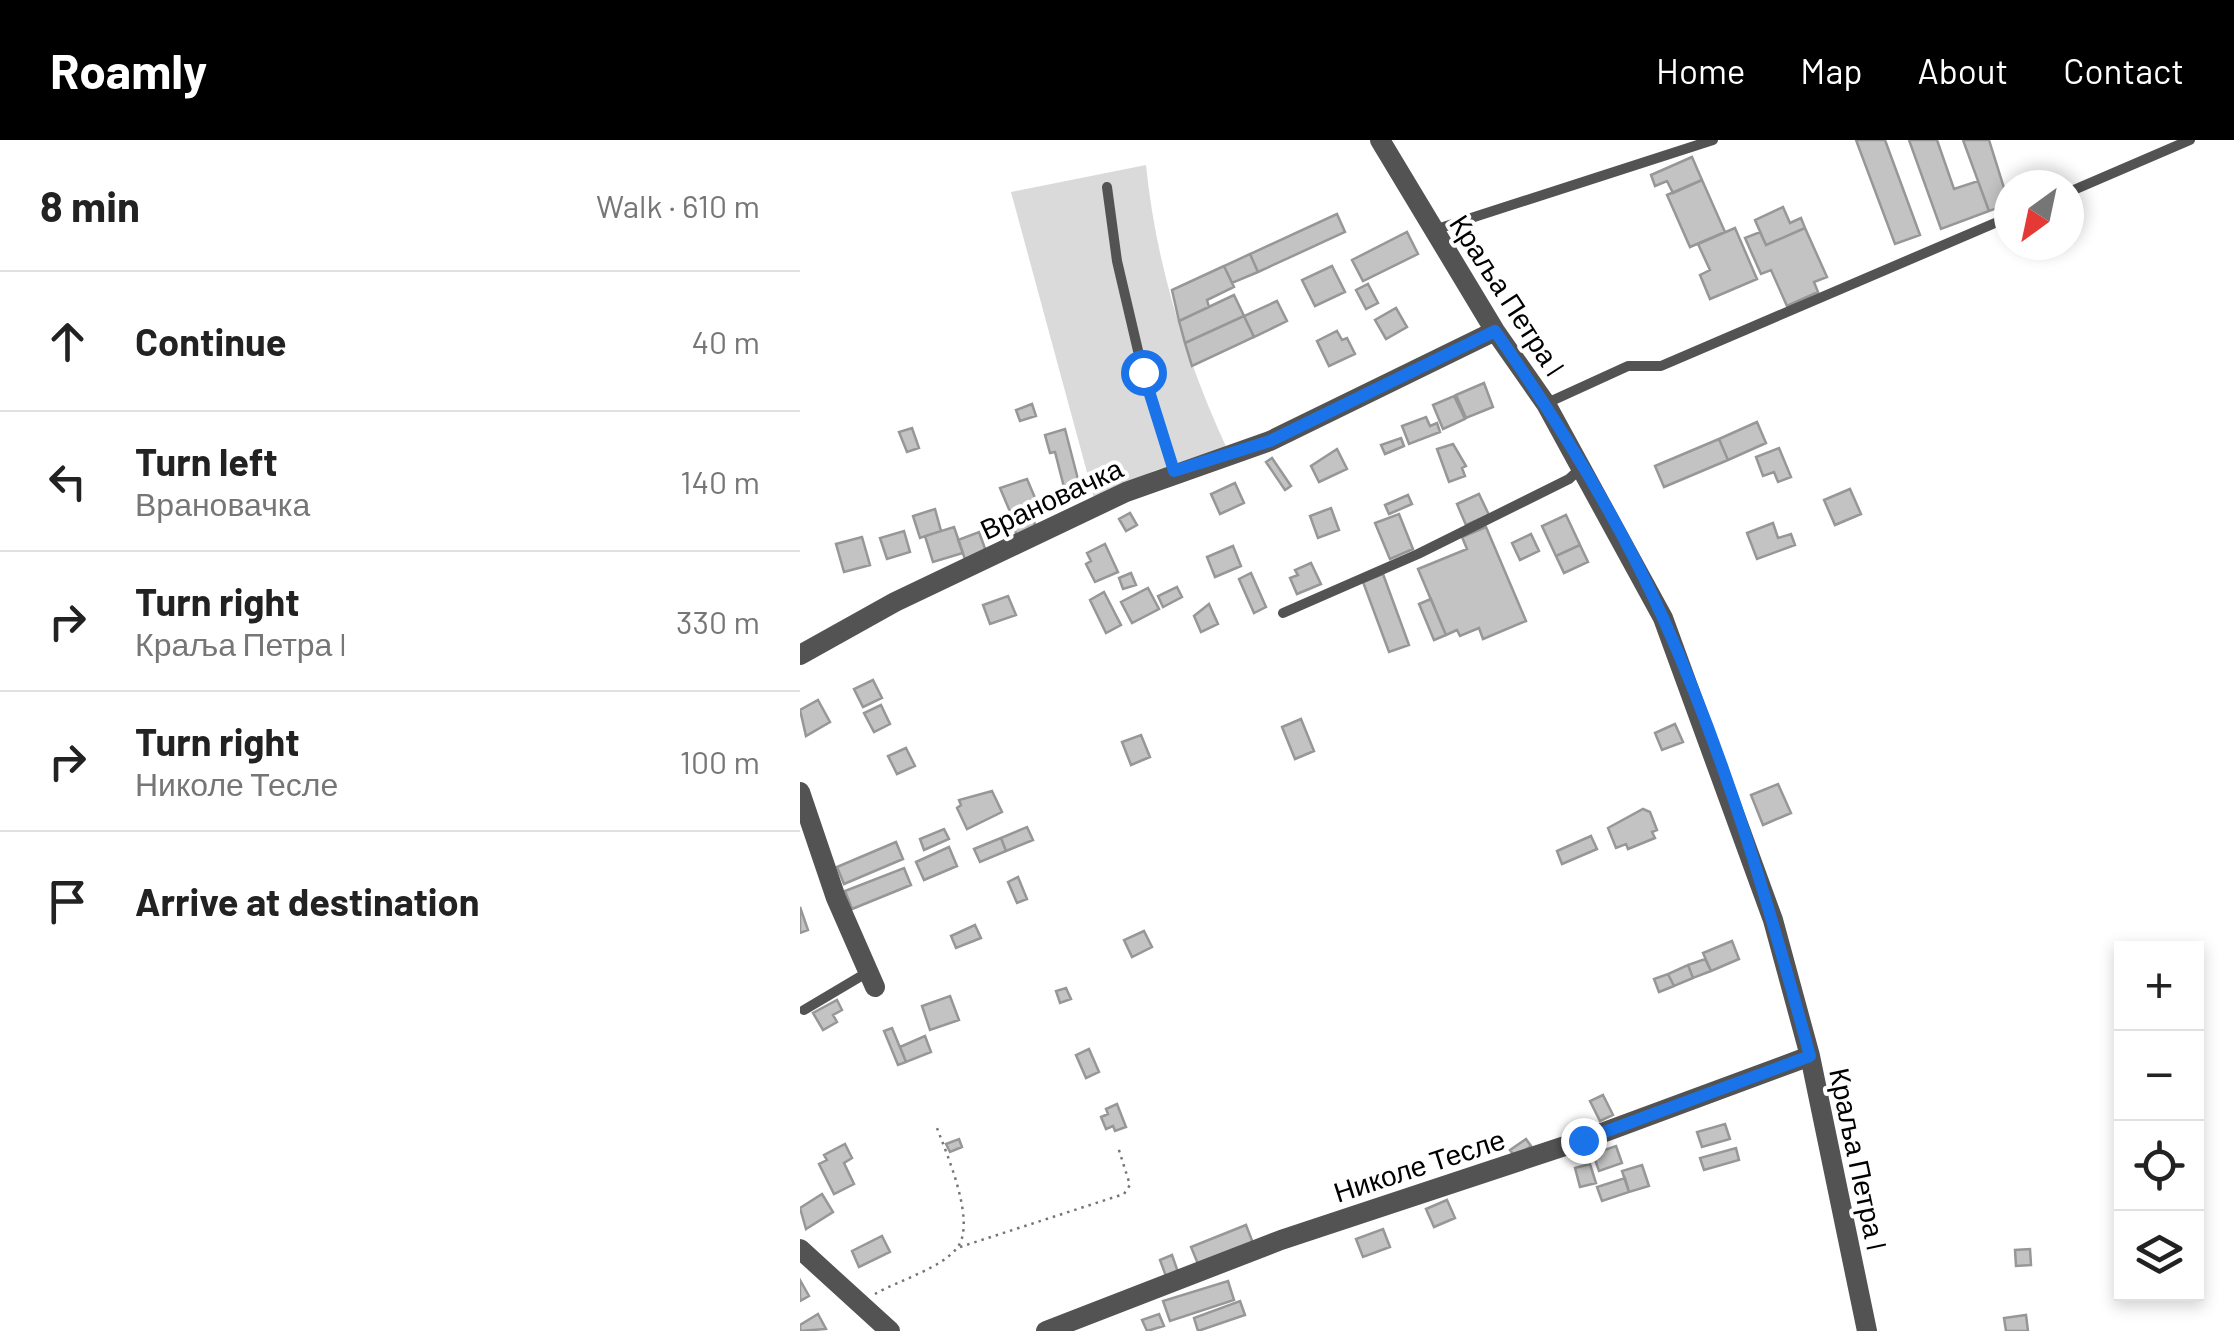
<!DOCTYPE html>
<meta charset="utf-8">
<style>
:root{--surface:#fff;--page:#f2f2f2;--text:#222;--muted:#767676;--line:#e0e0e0;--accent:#000}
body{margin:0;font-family:Barlow,sans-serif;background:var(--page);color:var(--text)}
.controls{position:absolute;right:30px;bottom:30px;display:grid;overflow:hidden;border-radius:0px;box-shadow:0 5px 15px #0003}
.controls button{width:90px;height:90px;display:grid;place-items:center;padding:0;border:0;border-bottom:2px solid var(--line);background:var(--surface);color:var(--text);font:50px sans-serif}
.compass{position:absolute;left:1194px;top:30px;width:90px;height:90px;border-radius:50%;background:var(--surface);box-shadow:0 5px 15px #0003;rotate:213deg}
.stop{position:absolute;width:30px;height:30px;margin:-22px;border:8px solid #1a73e8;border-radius:50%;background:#fff}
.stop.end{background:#1a73e8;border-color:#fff;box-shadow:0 2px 10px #0008}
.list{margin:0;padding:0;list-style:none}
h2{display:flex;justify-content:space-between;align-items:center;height:130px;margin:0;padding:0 40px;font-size:42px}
h2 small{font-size:32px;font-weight:400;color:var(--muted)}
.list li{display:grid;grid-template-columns:65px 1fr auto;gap:30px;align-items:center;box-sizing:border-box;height:140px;padding:0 40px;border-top:2px solid var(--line)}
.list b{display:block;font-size:38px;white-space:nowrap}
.list p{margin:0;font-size:32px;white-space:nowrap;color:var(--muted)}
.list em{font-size:32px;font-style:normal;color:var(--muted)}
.icon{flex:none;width:55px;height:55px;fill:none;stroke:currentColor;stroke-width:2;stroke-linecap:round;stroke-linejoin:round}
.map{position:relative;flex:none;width:1434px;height:1191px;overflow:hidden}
header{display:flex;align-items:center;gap:60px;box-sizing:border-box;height:140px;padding:0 50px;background:var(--accent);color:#fff}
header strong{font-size:48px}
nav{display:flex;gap:55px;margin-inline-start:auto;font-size:35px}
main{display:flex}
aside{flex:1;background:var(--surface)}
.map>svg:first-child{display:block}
.green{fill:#dadada}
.building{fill:#c3c3c3;stroke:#979797;stroke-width:2.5}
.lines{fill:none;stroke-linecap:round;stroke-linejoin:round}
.path{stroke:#757575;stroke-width:2.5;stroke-dasharray:2.5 5;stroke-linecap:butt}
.lane{stroke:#535353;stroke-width:10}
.street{stroke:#535353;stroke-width:20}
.route{stroke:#1a73e8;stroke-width:12}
.labels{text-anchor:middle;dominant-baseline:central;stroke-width:8;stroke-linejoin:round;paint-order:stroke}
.street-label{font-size:28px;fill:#000;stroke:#fff}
</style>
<header>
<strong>Roamly</strong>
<nav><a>Home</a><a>Map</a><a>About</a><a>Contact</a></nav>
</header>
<main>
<aside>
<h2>8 min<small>Walk · 610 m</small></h2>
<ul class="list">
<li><svg class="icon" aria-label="ahead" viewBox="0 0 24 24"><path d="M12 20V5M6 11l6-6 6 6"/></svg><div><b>Continue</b></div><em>40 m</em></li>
<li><svg class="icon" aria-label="left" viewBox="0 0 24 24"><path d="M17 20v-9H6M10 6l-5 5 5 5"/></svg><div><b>Turn left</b><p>Врановачка</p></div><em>140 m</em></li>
<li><svg class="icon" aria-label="right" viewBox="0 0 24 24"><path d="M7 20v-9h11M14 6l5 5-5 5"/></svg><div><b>Turn right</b><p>Краља Петра I</p></div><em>330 m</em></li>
<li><svg class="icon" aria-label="right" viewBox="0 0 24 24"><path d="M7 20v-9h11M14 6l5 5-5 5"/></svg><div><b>Turn right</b><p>Николе Тесле</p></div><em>100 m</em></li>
<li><svg class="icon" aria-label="arrive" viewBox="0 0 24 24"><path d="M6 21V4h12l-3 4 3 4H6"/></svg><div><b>Arrive at destination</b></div></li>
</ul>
</aside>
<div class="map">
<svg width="1434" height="1191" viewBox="0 0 1434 1191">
<rect width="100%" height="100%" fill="#fff"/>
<!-- green -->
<path class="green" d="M346,25c10,100 40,195 82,286l-72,19 -62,28 -83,-306z"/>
<!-- building -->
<path class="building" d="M1056,0h29l35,95 -25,9z
M1109,0h28l17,49 24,-8 11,30 -48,18z
M1163,0h26l20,64 -20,7z
M892,17l10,23 -29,13 -6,-12 -12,5 -4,-11z
M902,40l23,52 -35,15 -23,-52z
M983,67l7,16 11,-5 4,10 -39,17 -11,-25z
M537,74l8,18 -87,40 -8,-18z
M935,88l22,51 -47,20 -10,-24 10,-5 -12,-26z
M1005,88l22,49 -13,5 4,10 -31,14 -16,-36 -10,4 -16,-36 15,-6 6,13z
M607,92l11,22 -55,27 -11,-21z
M450,114l8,18 -26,11 -8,-17z
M424,126l10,21 -27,13 2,7 -30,14 -7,-31z
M532,126l13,26 -30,14 -13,-26z
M568,144l10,19 -12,6 -10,-19z
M434,155l10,21 -59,27 -6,-22z
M477,161l10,20 -33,16 -10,-21z
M596,168l11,19 -21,12 -11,-19z
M444,176l10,21 -62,29 -7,-23z
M537,191l5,9 5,-2 8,16 -26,12 -12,-25z
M684,243l9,24 -27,11 -10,-23z
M654,256l11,23 -22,10 -10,-24z
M232,264l4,12 -16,5 -4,-11z
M626,277l4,9 7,-3 3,9 -31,12 -7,-18z
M957,282l9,21 -38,17 -9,-21z
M112,288l7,20 -12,4 -8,-20z
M265,289l16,62 -15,4 -11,-43 -5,1 -5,-18z
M601,298l3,8 -19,8 -4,-9z
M919,299l9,21 -64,27 -9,-21z
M653,304l13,22 -4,2 3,8 -16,6 -12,-33z
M979,308l12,29 -13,5 -4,-10 -11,4 -7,-19z
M537,309l10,20 -28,13 -8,-16z
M472,318l19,28 -6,4 -19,-28z
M227,339l14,33 -27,9 -14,-33z
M435,343l9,20 -24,11 -9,-20z
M1050,349l11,25 -26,11 -11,-25z
M679,354l10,21 -23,10 -9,-21z
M608,355l4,9 -23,10 -4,-9z
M531,368l8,22 -21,8 -8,-22z
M135,369l6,22 -21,7 -7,-22z
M330,373l7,12 -11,6 -7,-12z
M599,374l14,35 -23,10 -15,-36z
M766,375l14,30 -24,11 -14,-30z
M233,377l3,12 -19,8 -4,-14z
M973,383l5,15 13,-4 4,11 -38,14 -10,-26z
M154,387l9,26 -30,9 -8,-26z
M686,387l40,94 -43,18 -4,-11 -19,8 -3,-6 -11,5 -28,-66 49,-20 -5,-12z
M104,391l6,21 -23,7 -7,-21z
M179,392l8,22 -21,8 -8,-22z
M731,394l8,17 -19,9 -8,-17z
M62,397l8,28 -26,7 -8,-28z
M305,404l13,28 -23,10 -9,-18 5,-3 -4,-8z
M780,405l8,17 -24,11 -8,-17z
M433,406l8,20 -26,11 -8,-20z
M511,423l10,21 -24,10 -7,-16 8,-3 -3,-5z
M331,433l5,12 -13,4 -4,-11z
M451,433l15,34 -12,6 -15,-34z
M583,434l26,71 -20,7 -26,-70z
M377,447l5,10 -19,10 -5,-11z
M348,448l11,21 -27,14 -11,-21z
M304,452l17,33 -15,8 -16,-33z
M208,456l8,19 -26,9 -7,-19z
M631,459l15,36 -12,5 -15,-36z
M409,464l9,20 -17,8 -7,-16z
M73,540l9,18 -19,9 -9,-18z
M18,560l12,22 -24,14 -6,-26z
M81,565l9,19 -16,8 -10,-19z
M501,579l13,32 -19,8 -13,-32z
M875,584l8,18 -21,8 -7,-17z
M341,595l9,22 -19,8 -9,-23z
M106,608l9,18 -18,8 -9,-18z
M978,644l13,29 -28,12 -12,-30z
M192,651l10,21 -35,17 -10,-21 4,-3 -2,-5z
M843,669l7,3 7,18 -5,2 3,6 -27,11 -2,-5 -10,4 -8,-20z
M227,687l6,13 -27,11 -5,-13z
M144,689l5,10 -25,11 -4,-11z
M791,696l6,13 -35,15 -5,-13z
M201,698l5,13 -26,11 -6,-13z
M96,702l7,17 -59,25 -7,-17z
M149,707l8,19 -33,14 -8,-18z
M104,728l7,17 -59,24 -7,-18z
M218,737l9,22 -10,4 -9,-21z
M0,767l8,23 -8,3z
M175,785l6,13 -25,10 -5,-12z
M344,791l8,16 -20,10 -8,-17z
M932,801l7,18 -28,12 -8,-18z
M905,819l6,12 -18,7 -5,-13z
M888,825l5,13 -19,8 -6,-12z
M868,834l6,12 -15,6 -5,-13z
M266,848l5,11 -11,4 -4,-12z
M150,856l9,24 -29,10 -8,-24z
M37,860l5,10 -9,5 4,7 -14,8 -10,-17z
M92,888l14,34 -8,3 -14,-34z
M125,896l6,16 -25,10 -6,-15z
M289,909l10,23 -13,6 -10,-23z
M803,955l10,20 -13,6 -10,-20z
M317,964l9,23 -11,4 -2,-5 -7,3 -5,-12 7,-3 -2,-5z
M925,984l5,15 -28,8 -5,-15z
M159,999l3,8 -12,5 -4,-8z
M726,999l5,7 -16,11 -5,-7z
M45,1004l7,14 -8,5 10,21 -20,10 -15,-30 8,-4 -3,-5z
M816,1006l6,17 -23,8 -6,-17z
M936,1008l3,12 -35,10 -4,-12z
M790,1024l6,19 -16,4 -5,-19z
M842,1025l7,21 -20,6 -7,-21z
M825,1038l4,14 -27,9 -5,-14z
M22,1054l11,18 -27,17 -6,-21z
M647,1060l8,18 -21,9 -8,-18z
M446,1085l7,18 -55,21 -7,-17z
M583,1089l7,18 -27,10 -7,-18z
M82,1096l8,16 -31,15 -7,-16z
M1230,1109l1,16 -15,1 -1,-16z
M372,1115l7,20 -12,4 -7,-19z
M0,1140l9,16 -9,5z
M428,1141l6,19 -64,21 -7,-20z
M440,1161l5,14 -47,16 -4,-13z
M18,1174l8,15 -26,2v-6z
M359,1174l5,12 -17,5 -5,-11z
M1226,1175l2,16h-22l-2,-13z"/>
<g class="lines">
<!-- path -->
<path class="path" d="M160,1107l164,-53 6,-9 -12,-38
M75,1154c24,-14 65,-25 82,-46 20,-25 -10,-93 -20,-120"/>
<!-- lane -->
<path class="lane" d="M307,47l10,74 26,111 31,99
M1269,52l121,-52
M634,90l279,-90
M747,263l81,-37h33l348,-149
M483,473l135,-59 151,-75 12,-11
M4,870l64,-38"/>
<!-- street -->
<path class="street" d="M580,0l115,191 51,73 117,214 110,302 37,136 57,275
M0,515l95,-53 231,-110 144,-51 225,-110
M0,652l36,106 39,89
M0,1109l90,82
M246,1191l235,-91 302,-100 227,-84"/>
</g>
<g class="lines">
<!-- route -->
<path class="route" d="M343,232l31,99 96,-30 225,-110c63,90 123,187 168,287 63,140 107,290 147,438l-227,84"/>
</g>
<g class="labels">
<!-- street labels -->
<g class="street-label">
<text transform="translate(708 155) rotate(57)">Краља Петра I</text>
<text transform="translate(251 358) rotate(-25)">Врановачка</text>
<text transform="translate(1059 1019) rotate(78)">Краља Петра I</text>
<text transform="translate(619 1025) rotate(-18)">Николе Тесле</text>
</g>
</g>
</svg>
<div class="controls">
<button>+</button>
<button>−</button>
<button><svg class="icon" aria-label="locate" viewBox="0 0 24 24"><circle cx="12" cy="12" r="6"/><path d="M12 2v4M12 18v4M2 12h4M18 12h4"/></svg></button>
<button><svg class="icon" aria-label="layers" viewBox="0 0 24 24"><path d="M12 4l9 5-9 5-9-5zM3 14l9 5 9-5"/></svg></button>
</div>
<svg class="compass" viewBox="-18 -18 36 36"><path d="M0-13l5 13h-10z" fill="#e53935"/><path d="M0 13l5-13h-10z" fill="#767676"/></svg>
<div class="stop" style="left:343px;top:232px"></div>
<div class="stop end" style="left:783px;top:1000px"></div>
</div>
</main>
